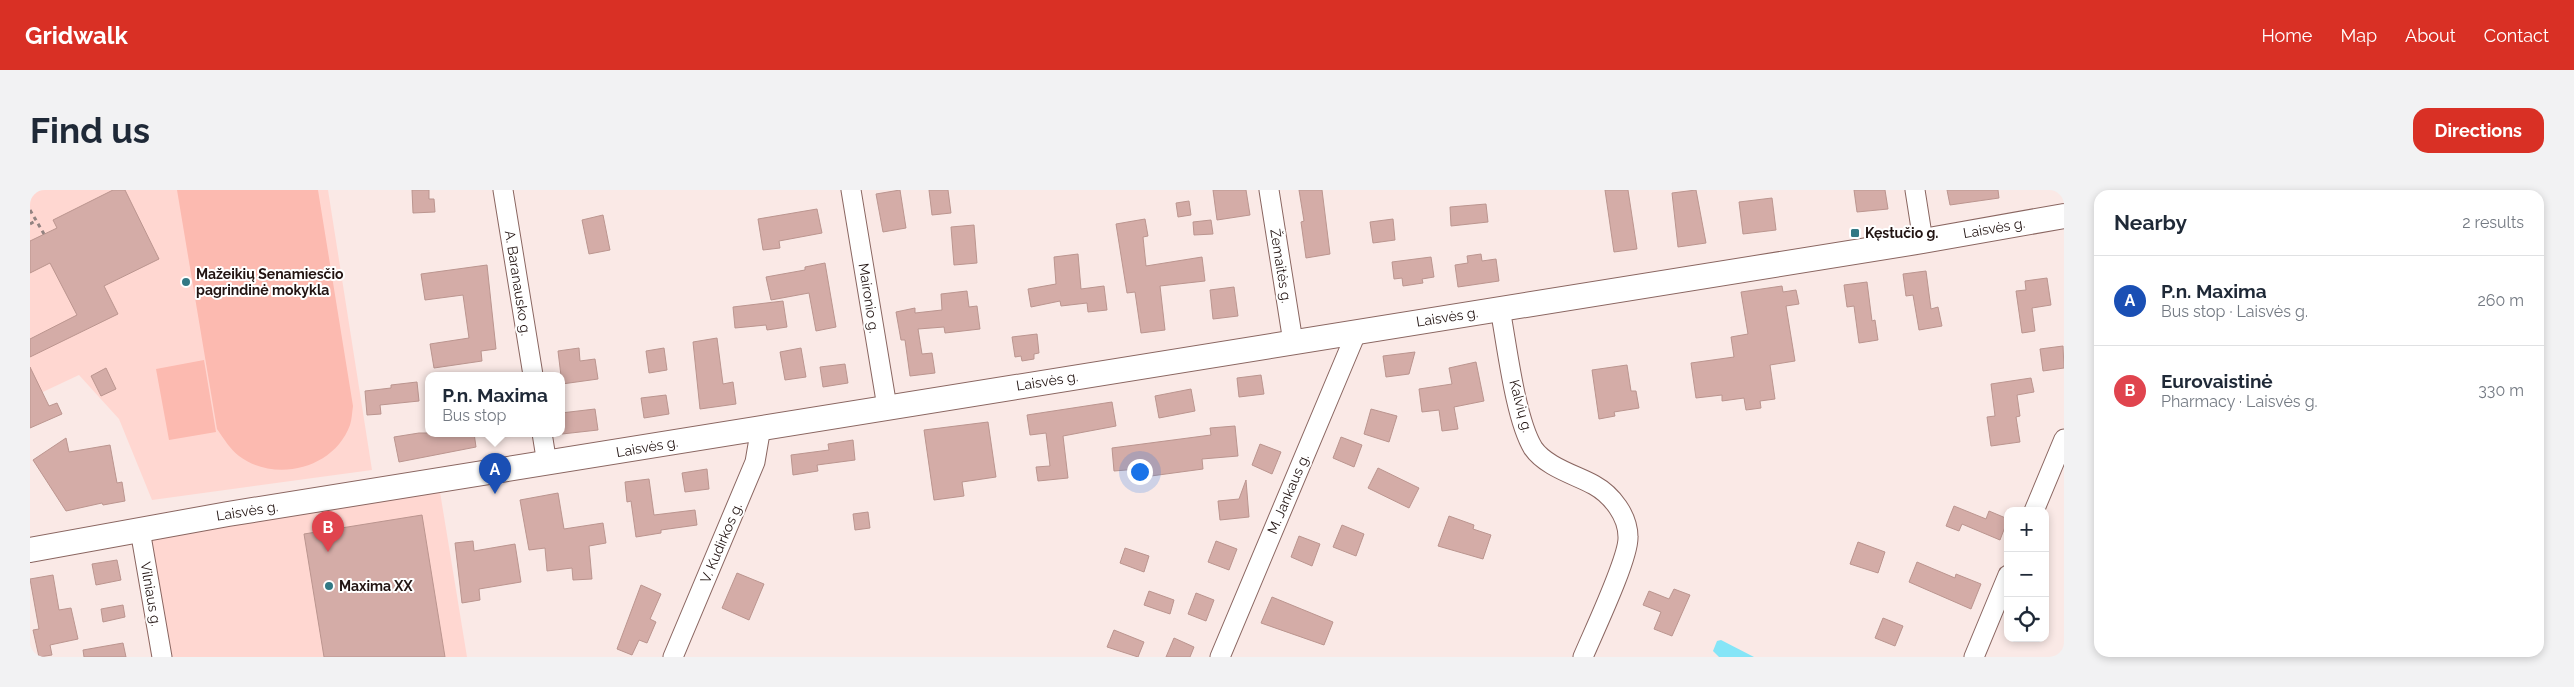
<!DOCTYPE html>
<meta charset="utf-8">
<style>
:root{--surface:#fff;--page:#f2f2f3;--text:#1f2937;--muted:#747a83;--line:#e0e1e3;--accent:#d93025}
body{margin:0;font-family:Raleway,sans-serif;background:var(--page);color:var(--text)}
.controls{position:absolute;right:15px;bottom:15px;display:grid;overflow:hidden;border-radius:10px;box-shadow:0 2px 8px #0003}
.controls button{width:45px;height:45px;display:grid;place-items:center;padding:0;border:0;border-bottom:1px solid var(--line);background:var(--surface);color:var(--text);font:25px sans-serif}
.you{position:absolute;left:1109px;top:281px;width:18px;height:18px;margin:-12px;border:4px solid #fff;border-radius:50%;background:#1a73e8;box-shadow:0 0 0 8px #1a73e833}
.badge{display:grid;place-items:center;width:32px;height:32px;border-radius:50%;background:var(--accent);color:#fff;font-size:16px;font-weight:700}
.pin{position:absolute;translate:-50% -41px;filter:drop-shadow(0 1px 2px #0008)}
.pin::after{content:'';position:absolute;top:26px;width:18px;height:15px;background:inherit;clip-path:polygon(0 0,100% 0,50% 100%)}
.popup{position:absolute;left:395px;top:182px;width:140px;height:65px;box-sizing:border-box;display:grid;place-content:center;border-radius:10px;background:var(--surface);filter:drop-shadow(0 1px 4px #0005);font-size:16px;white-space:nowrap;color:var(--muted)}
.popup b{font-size:19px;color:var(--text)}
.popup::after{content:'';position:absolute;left:50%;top:100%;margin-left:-10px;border:10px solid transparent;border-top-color:var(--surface)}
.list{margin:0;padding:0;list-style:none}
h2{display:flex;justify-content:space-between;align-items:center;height:65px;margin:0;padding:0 20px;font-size:21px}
h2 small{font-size:16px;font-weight:400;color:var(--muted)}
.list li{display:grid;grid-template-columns:32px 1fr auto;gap:15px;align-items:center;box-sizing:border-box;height:90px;padding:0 20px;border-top:1px solid var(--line)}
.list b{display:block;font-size:19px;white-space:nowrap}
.list p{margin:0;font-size:16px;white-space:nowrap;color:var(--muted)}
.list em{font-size:16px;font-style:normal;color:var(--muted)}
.icon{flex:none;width:28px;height:28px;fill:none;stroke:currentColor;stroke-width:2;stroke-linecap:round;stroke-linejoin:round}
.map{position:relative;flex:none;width:2034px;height:467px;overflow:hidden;border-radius:15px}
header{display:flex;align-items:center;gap:30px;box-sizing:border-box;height:70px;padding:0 25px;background:var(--accent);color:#fff}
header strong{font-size:24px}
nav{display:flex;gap:28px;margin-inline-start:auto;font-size:18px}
.intro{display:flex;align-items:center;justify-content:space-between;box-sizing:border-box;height:120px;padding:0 30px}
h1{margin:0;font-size:35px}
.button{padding:12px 22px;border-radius:15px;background:var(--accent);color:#fff;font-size:18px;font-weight:700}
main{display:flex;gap:30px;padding:0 30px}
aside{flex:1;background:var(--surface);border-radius:15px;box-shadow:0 2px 8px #0003}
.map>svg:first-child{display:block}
.built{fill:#ffd7d1}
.green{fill:#fcbab0}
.water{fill:#85e5f7}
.building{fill:#d4aca7;stroke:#bb958f}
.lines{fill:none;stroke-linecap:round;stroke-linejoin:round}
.minor-casing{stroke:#8a6661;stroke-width:21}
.major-casing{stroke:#8a6661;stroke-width:26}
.path{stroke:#938381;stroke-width:3;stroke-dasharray:4 4;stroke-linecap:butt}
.minor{stroke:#fff;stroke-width:19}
.major{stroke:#fff;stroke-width:24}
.poi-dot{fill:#327884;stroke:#fff;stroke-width:2}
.labels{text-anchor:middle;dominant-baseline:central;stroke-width:4;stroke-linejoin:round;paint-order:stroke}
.street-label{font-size:14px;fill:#221412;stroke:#fff}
.poi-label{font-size:14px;font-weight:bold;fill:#221412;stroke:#fff;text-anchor:start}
</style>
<header>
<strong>Gridwalk</strong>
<nav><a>Home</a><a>Map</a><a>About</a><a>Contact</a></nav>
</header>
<div class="intro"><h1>Find us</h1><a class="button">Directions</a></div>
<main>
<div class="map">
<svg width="2034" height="467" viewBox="0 0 2034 467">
<rect width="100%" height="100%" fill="#fae9e6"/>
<!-- built -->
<path class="built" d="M0,0h298l44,280 -220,30 -33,-81 -40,-44 -49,23z
M410,302l27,165h-316l-19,-116z"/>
<!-- green -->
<path class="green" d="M147,0h141l35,216c-1,6 -1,13 -3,19 -16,44 -75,58 -111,31 -9,-7 -15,-17 -22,-27z
M174,170l12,72 -47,8 -13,-71z"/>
<!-- water -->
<path class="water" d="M1691,450l33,17h-35l-6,-6 4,-10z"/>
<!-- building -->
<path class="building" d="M83,0h12l34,69 -55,27 14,28 -88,43v-18l47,-24 -27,-52 -20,10v-32l27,-13 -4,-8z
M382,0h17v9h5l1,13 -22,1z
M870,0l6,38 -23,4 -7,-38z
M899,0h19l3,23 -19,2z
M1183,0h33l4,25 -33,5z
M1269,0h23l8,64 -24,4 -5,-36 3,-1z
M1575,0h23l9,59 -23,3z
M1666,0l10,53 -28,4 -6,-54z
M1824,0h31l3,19 -31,3z
M1917,0h51l1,8 -49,7z
M1742,8l4,32 -33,4 -4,-32z
M1159,11l2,14 -13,2 -2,-14z
M1456,14l2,18 -37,4 -1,-19z
M787,19l5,24 -43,8 1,7 -17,2 -5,-31z
M573,25l7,35 -21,4 -7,-34z
M1115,29l3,17 -5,1 3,29 56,-9 3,24 -45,5 5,44 -24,3 -6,-41 -8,1 -11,-69z
M1363,29l2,21 -22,3 -3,-21z
M1181,30l2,14 -19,1 -1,-13z
M944,35l3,38 -23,2 -3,-38z
M1048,64l3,35 23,-3 3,24 -19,2 -1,-9 -26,3 -1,-5 -29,6 -3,-18 28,-5 -2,-27z
M1451,64l1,7 14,-2 3,22 -41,6 -3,-22 13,-2 -1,-7z
M1401,67l3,20 -12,2 1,4 -20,3 -1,-8 -8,1 -2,-17z
M795,73l11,64 -20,4 -7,-38 -38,7 -5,-23 39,-7v-3z
M457,75l9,84 -15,2 1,10 -48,7 -4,-24 39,-6 -6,-43 -38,5 -4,-26z
M1896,81l5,38 7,-2 4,19 -23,4 -6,-35 -7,1 -3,-22z
M2017,88l4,27 -19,3 3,23 -13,2 -6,-42 10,-1 -1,-9z
M1837,92l5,39 3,-1 3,20 -19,3 -5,-37 -7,1 -3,-22z
M1752,96l1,6 13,-2 3,14 -13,2 9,55 -25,4 5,34 -15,2 1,7 -15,2 -2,-12 -22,3v-6l-26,3 -5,-35 43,-6 -3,-20 17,-3 -7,-42z
M1204,97l4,29 -25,3 -3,-29z
M937,101l2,16 8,-1 3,23 -35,4 -1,-6 -26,2 4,25 10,-1 3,20 -25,3 -5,-36h-4l-5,-28 19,-4v5l27,-3 -1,-16z
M753,111l4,26 -20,3 -1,-5 -31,3 -2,-21z
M1007,144l2,19 -5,1v5l-12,2 -1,-5 -6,1 -3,-20z
M687,148l6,46 10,-2 3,22 -36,5 -7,-67z
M2033,156l1,22 -21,3 -3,-22z
M549,158l1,13 15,-2 3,20 -36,5 -4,-33z
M634,158l3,22 -18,3 -3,-22z
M771,158l5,29 -21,3 -5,-28z
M1385,162l-6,22 -23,3 -3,-21z
M1446,172l8,39 -30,6 4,22 -16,2 -3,-21 -17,2 -3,-23 33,-5 -3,-16z
M815,174l3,19 -25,4 -3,-20z
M1597,175l4,26h5l3,17 -25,4 1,4 -16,3 -7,-49z
M0,177l19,39 8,-3 5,11 -32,14z
M76,178l10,21 -15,7 -10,-20z
M1231,185l3,19 -25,3 -2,-19z
M2001,188l3,14 -17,3 3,21 -4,1 4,25 -29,4 -4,-29 8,-1 -4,-32z
M387,192l2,19 -39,4 1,9 -14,1 -2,-24 26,-3v-3z
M1161,199l4,22 -36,7 -4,-22z
M636,205l3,19 -25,4 -3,-20z
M1082,212l4,24 -53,10 5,42 -30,3 -2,-14 14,-1 -4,-33 -16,2 -3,-20z
M565,219l3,21 -36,4 -1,-21z
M1341,219l26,7 -8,26 -25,-8z
M958,232l8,55 -34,5 2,14 -30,4 -10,-70z
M1205,236l3,30 -36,3 1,10 -52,7 -1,-8 -36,3 -2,-23 99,-13 -1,-7z
M389,243h55l2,14 -77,15 -5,-25z
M1311,247l21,8 -8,22 -21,-9z
M36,248l3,14 41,-7 7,38 5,-1 3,19 -22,4 -1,-2 -36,8 -33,-51z
M823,250l2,20 -38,5 1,6 -25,4 -2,-20 38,-5 -1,-6z
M1230,254l21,8 -9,22 -20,-9z
M1348,278l41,20 -10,20 -41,-20z
M677,279l2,20 -24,3 -3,-19z
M619,289l5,36 41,-5 2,15 -36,5v3l-25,4 -5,-36 -4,1 -2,-20z
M1216,290l3,37 -29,3 -2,-19 21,-2z
M528,303l6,36 39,-6 3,20 -17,3 3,33 -19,1 -1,-12 -25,3 -2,-23 -16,2 -9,-50z
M1924,316l32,13 3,-8 19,8 -8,21 -38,-16 -3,7 -13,-5z
M838,322l2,16 -15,2 -2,-16z
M392,325l23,142h-121l-20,-123z
M1419,326l25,9 -1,4 18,6 -8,24 -45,-13z
M1312,335l22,9 -8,22 -23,-9z
M1269,346l21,8 -8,22 -21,-9z
M443,351l1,10 41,-7 6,38 -42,7 1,11 -18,3 -7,-60z
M1186,351l21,8 -8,21 -21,-8z
M1828,352l27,10 -7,21 -28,-9z
M1095,358l24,8 -5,16 -24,-9z
M87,370l4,20 -25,5 -4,-21z
M1887,372l38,16 1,-4 25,10 -10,25 -62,-27z
M707,383l27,11 -15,36 -27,-12z
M23,385l6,35 12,-2 7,31 -28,6 2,10 -13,2 -6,-27 6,-1 -9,-50z
M611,395l20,9 -11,25 6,3 -9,21 -8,-3 -7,15 -15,-6z
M1644,399l16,6 -18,41 -18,-7 7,-17 -18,-7 6,-14 20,8z
M1119,401l25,9 -4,14 -26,-9z
M1166,403l18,7 -8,21 -18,-7z
M1242,407l61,25 -9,23 -63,-22z
M93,415l2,12 -22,5 -2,-13z
M1853,428l20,8 -8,20 -20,-8z
M1084,440l30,12 -6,15 -31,-10z
M1144,448l20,9 -4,10h-24z
M93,453l3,14h-42l-1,-7z"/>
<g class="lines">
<defs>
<path id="minor" d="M473,0l30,185
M821,0l36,217
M1239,0l24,152
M1885,0l8,51
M1470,119c7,36 15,109 33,139 13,19 43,27 61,37 18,10 34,31 34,52 1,21 -35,96 -45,120
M512,243l5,31
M2004,321l30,-72
M110,340l22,127
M643,467l82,-195 6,-35
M1190,467l137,-326
M1944,467l34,-82"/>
<path id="major" d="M0,360l198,-36 1695,-273 141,-25"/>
</defs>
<!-- minor casing -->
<use href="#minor" class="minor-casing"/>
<!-- major casing -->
<use href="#major" class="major-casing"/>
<!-- path -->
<path class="path" d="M0,20l14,24
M0,34l7,-4"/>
<!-- minor -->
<use href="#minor" class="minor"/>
<!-- major -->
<use href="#major" class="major"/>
</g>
<!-- markers -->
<g class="poi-dot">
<rect x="1820" y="38" width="10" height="10" rx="2.5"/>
<circle cx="156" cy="92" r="5"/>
<circle cx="299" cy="396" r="5"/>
</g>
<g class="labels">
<!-- street labels -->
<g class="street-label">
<text transform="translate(1964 38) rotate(-10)">Laisvės g.</text>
<text transform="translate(1251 76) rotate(81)">Žemaitės g.</text>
<text transform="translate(488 93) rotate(81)">A. Baranausko g.</text>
<text transform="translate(839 108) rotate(81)">Maironio g.</text>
<text transform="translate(1417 127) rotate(-9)">Laisvės g.</text>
<text transform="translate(1017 191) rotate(-9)">Laisvės g.</text>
<text transform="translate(1491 216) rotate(75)">Kalvių g.</text>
<text transform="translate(617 257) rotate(-10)">Laisvės g.</text>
<text transform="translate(1258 304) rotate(-67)">M. Jankaus g.</text>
<text transform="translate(217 321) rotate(-9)">Laisvės g.</text>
<text transform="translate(691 353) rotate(-67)">V. Kudirkos g.</text>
<text transform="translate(121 404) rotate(80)">Vilniaus g.</text>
</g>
<!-- poi labels -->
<g class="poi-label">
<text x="1835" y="43">Kęstučio g.</text>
<text x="166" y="84">Mažeikių Senamiesčio<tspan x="166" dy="16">pagrindinė mokykla</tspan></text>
<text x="309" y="396">Maxima XX</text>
</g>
</g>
</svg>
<div class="controls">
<button>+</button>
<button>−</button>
<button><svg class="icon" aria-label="locate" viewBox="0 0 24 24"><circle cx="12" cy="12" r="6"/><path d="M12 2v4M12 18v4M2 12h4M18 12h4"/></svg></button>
</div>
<div class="you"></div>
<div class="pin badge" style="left:465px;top:304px;background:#1a4fb4">A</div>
<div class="popup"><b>P.n. Maxima</b>Bus stop</div>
<div class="pin badge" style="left:298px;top:362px;background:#e0444e">B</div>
</div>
<aside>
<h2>Nearby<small>2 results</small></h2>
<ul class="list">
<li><span class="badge" style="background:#1a4fb4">A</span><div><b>P.n. Maxima</b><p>Bus stop · Laisvės g.</p></div><em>260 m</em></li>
<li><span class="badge" style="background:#e0444e">B</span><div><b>Eurovaistinė</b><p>Pharmacy · Laisvės g.</p></div><em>330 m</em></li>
</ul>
</aside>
</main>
